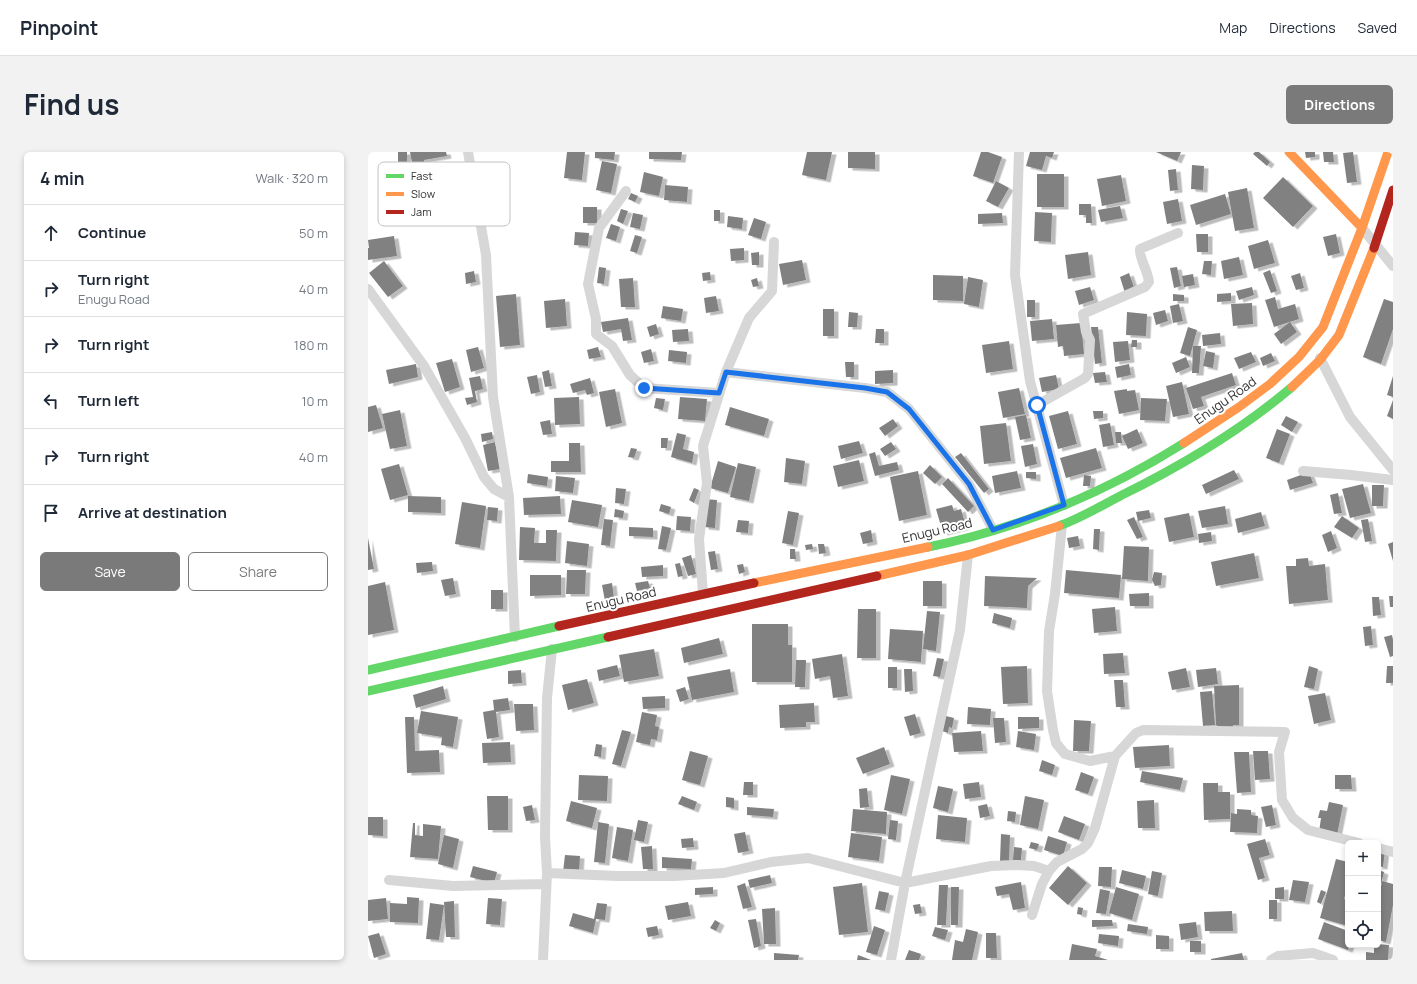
<!DOCTYPE html>
<meta charset="utf-8">
<style>
:root{--surface:#fff;--page:#f2f2f3;--text:#1f2937;--muted:#747a83;--line:#e0e1e3;--accent:#7a7a7a}
body{margin:0;font-family:Manrope,sans-serif;background:var(--page);color:var(--text)}
.controls{position:absolute;right:12px;bottom:12px;display:grid;overflow:hidden;border-radius:6px;box-shadow:0 2px 6px #0003}
.controls button{width:36px;height:36px;display:grid;place-items:center;padding:0;border:0;border-bottom:1px solid var(--line);background:var(--surface);color:var(--text);font:20px sans-serif}
.stop{position:absolute;width:12px;height:12px;margin:-9px;border:3px solid #1a73e8;border-radius:50%;background:#fff}
.stop.end{background:#1a73e8;border-color:#fff;box-shadow:0 1px 4px #0008}
.list{margin:0;padding:0;list-style:none}
h2{display:flex;justify-content:space-between;align-items:center;height:52px;margin:0;padding:0 16px;font-size:17px}
h2 small{font-size:13px;font-weight:400;color:var(--muted)}
.list li{display:grid;grid-template-columns:26px 1fr auto;gap:12px;align-items:center;box-sizing:border-box;height:56px;padding:0 16px;border-top:1px solid var(--line)}
.list b{display:block;font-size:15px;white-space:nowrap}
.list p{margin:0;font-size:13px;white-space:nowrap;color:var(--muted)}
.list em{font-size:13px;font-style:normal;color:var(--muted)}
.actions{display:flex;gap:8px;padding:12px 16px}
.actions a{flex:1;padding:9px 0;border:1px solid var(--accent);border-radius:6px;text-align:center;font-size:14px;color:var(--accent)}
.actions .main{background:var(--accent);color:#fff}
.icon{flex:none;width:22px;height:22px;fill:none;stroke:currentColor;stroke-width:2;stroke-linecap:round;stroke-linejoin:round}
.map{position:relative;flex:none;width:1025px;height:808px;overflow:hidden;border-radius:6px}
header{display:flex;align-items:center;gap:24px;box-sizing:border-box;height:56px;padding:0 20px;background:var(--surface);border-bottom:1px solid var(--line)}
header strong{font-size:19px}
nav{display:flex;gap:22px;margin-inline-start:auto;font-size:14px}
.intro{display:flex;align-items:center;justify-content:space-between;box-sizing:border-box;height:96px;padding:0 24px}
h1{margin:0;font-size:28px}
.button{padding:10px 18px;border-radius:6px;background:var(--accent);color:#fff;font-size:14px;font-weight:700}
main{display:flex;gap:24px;padding:0 24px}
aside{flex:1;background:var(--surface);border-radius:6px;box-shadow:0 2px 6px #0003}
.map>svg:first-child{display:block}
.building{fill:#818181;filter:url(#shadow)}
.lines{fill:none;stroke-linecap:round;stroke-linejoin:round}
.street{stroke:#d7d7d7;stroke-width:10}
.fast{stroke:#63d668;stroke-width:9}
.slow{stroke:#ff974d;stroke-width:9}
.jam{stroke:#b3261e;stroke-width:9}
.route{stroke:#1a73e8;stroke-width:5}
.labels{text-anchor:middle;dominant-baseline:central;stroke-width:4;stroke-linejoin:round;paint-order:stroke}
.street-label{font-size:13px;fill:#333;stroke:#fff}
.key{fill:#fff;stroke:#c2c2c2;stroke-width:1}
.key-label{font-size:11px;fill:#333}
</style>
<header>
<strong>Pinpoint</strong>
<nav><a>Map</a><a>Directions</a><a>Saved</a></nav>
</header>
<div class="intro"><h1>Find us</h1><a class="button">Directions</a></div>
<main>
<aside>
<h2>4 min<small>Walk · 320 m</small></h2>
<ul class="list">
<li><svg class="icon" aria-label="ahead" viewBox="0 0 24 24"><path d="M12 20V5M6 11l6-6 6 6"/></svg><div><b>Continue</b></div><em>50 m</em></li>
<li><svg class="icon" aria-label="right" viewBox="0 0 24 24"><path d="M7 20v-9h11M14 6l5 5-5 5"/></svg><div><b>Turn right</b><p>Enugu Road</p></div><em>40 m</em></li>
<li><svg class="icon" aria-label="right" viewBox="0 0 24 24"><path d="M7 20v-9h11M14 6l5 5-5 5"/></svg><div><b>Turn right</b></div><em>180 m</em></li>
<li><svg class="icon" aria-label="left" viewBox="0 0 24 24"><path d="M17 20v-9H6M10 6l-5 5 5 5"/></svg><div><b>Turn left</b></div><em>10 m</em></li>
<li><svg class="icon" aria-label="right" viewBox="0 0 24 24"><path d="M7 20v-9h11M14 6l5 5-5 5"/></svg><div><b>Turn right</b></div><em>40 m</em></li>
<li><svg class="icon" aria-label="arrive" viewBox="0 0 24 24"><path d="M6 21V4h12l-3 4 3 4H6"/></svg><div><b>Arrive at destination</b></div></li>
</ul>
<div class="actions"><a class="main">Save</a><a>Share</a></div>
</aside>
<div class="map">
<svg width="1025" height="808" viewBox="0 0 1025 808">
<defs>
<filter id="shadow"><feDropShadow dx="4.5" dy="2.5" stdDeviation="0" flood-color="#0004"/></filter>
</defs>
<rect width="100%" height="100%" fill="#fff"/>
<!-- building -->
<path class="building" d="M30,0h9v20h-9z
M42,0h36l1,4 -23,4 2,10 -12,3z
M199,0h18l-3,28 -18,-2z
M227,0h20l-1,8 -19,-2z
M281,0h33l-1,8 -32,-1z
M439,0h25l-6,28 -24,-5z
M480,0h27v17l-27,-1z
M613,0h7l14,5 -9,26 -20,-7z
M662,0h24l-2,6 -6,-2 -4,14 -16,-4z
M788,0h25l-4,9z
M887,0h4l11,10 -3,4 -14,-12z
M937,0h10v5l-9,1z
M955,0h10l1,10h-10z
M985,0l4,30 -10,1 -4,-30z
M234,9l15,3 -6,29 -15,-3z
M824,13l12,1 -1,24 -12,-1z
M808,17l2,21 -8,1 -2,-21z
M276,20l19,5 -4,19 -19,-4z
M669,22h27v33h-27z
M753,23l5,26 -24,5 -5,-27z
M915,25l30,29 -20,21 -30,-29z
M628,29l13,7 -11,19 -12,-6z
M297,33l23,2 -1,15 -23,-2z
M879,36l7,40 -19,3 -7,-39z
M263,41l7,3 -3,6 -7,-3z
M857,42l6,20 -35,11 -6,-20z
M810,47l4,22 -15,3 -4,-22z
M711,52h12l1,19h-6v-8h-7z
M752,54l3,12 -22,4 -3,-12z
M215,55h14v16h-14z
M253,57l7,2 -5,13 -6,-3z
M346,58h6v11h-6z
M667,60l17,1 -1,29 -17,-1z
M265,61l10,2 -3,14 -10,-2z
M634,61l1,10 -25,1v-10z
M360,64l15,2 -1,11 -15,-2z
M386,66l12,4 -5,17 -13,-4z
M243,72l9,3 -4,14 -10,-3z
M207,80l14,1 -1,13 -14,-1z
M828,82h12v18h-11z
M968,82l4,19 -12,3 -5,-19z
M267,83l7,2 -5,16 -7,-2z
M26,84l3,20 -29,4v-12h1l-1,-8z
M900,88l7,23 -21,6 -6,-23z
M376,96v12l-13,1 -1,-12z
M391,100v13h-7l-1,-12z
M720,100l3,23 -23,4 -3,-24z
M871,105l4,18 -19,4 -3,-18z
M434,108l4,20 -23,5 -4,-21z
M16,109l19,25 -15,11 -19,-24z
M836,109h8l-1,14 -9,-1z
M231,115l7,1 -2,16 -7,-1z
M809,115l4,19 -7,2 -4,-20z
M902,118l7,21 -6,2 -8,-20z
M106,119l2,11 -10,2 -1,-11z
M342,120l1,8 -8,1 -1,-8z
M761,121l6,17 -10,3 -5,-16z
M932,121l4,15 -8,2 -5,-14z
M825,122l2,11 -11,2 -2,-11z
M565,123l30,1v25l-30,-1z
M600,125l15,3 -4,27 -15,-3z
M265,126l2,29h-14l-2,-28z
M389,126l2,8 -6,1 -2,-7z
M722,135l4,13 -15,5 -4,-14z
M884,135l2,8 -15,5 -3,-9z
M863,141v8l-14,1v-8z
M148,142l4,51 -20,2 -4,-51z
M805,142l11,1v6h-11z
M348,144l3,15 -13,2 -2,-15z
M907,145l3,12 17,-5 4,15 -25,8 -9,-27z
M197,147l2,27 -21,2 -2,-27z
M1016,147l9,3v27l-12,35 -18,-7z
M659,148h8v17h-8z
M884,151l1,21 -20,2 -2,-22z
M811,152l4,17 -10,2 -3,-17z
M295,154l20,3 -2,12 -20,-3z
M455,157h11v27h-11z
M797,158l3,11 -12,4 -3,-12z
M481,160l9,1 -1,14h-9z
M759,160l20,2 -1,22 -20,-1z
M260,166l4,22 -9,1 -2,-12 -18,3 -2,-10z
M684,167l2,20 -22,2 -2,-20z
M922,170l7,10 -16,12 -7,-10z
M713,171l3,31 -20,2 -1,-10 -5,1 -2,-22z
M288,172l3,10 -9,3 -3,-10z
M723,175h7l4,36 -7,1z
M820,175l9,3 -7,26 -10,-3z
M320,177l1,12 -16,1 -1,-12z
M508,177h8v14h-9z
M852,181l1,11 -18,2 -1,-11z
M764,188h5v7h-6z
M641,189l4,28 -27,4 -4,-28z
M760,189l2,19 -15,2 -2,-20z
M825,194h8l-2,27h-7z
M110,195l6,21 -13,4 -5,-22z
M230,195l3,10 -12,2 -2,-9z
M283,197l3,12 -10,2 -3,-11z
M301,198l18,2 -1,11 -18,-2z
M838,199l9,2 -2,15 -10,-2z
M883,200l5,10 -17,7 -5,-11z
M903,201l4,8 -12,5 -3,-8z
M818,205l4,10 -14,6 -4,-10z
M84,207l8,28 -15,5 -9,-29z
M477,210h9v15h-8z
M48,212l2,13 -29,7 -3,-14z
M761,212l2,11 -14,3 -2,-11z
M181,218l3,16 -7,1 -3,-15z
M525,218v13l-18,1v-13z
M737,220l2,10 -12,1 -2,-10z
M864,221l4,12 -35,12 3,9 -11,3 -7,-21z
M169,223l3,17 -9,2 -4,-17z
M688,223l3,14 -17,3 -3,-14z
M112,224l3,13 -8,2 2,11 -10,3 -2,-7 8,-1 -4,-19z
M1025,224v21l-6,-2z
M222,226l4,15 -7,2 -2,-5 -12,3 -3,-9z
M814,230l7,32 -16,3 -7,-31z
M651,236l6,26 -22,4 -5,-26z
M247,237l7,34 -16,4 -7,-35z
M759,237v2l8,-1 4,20 -20,4 -5,-23z
M211,245l1,27 -25,1 -1,-27z
M312,245l27,2 -2,22 -27,-2z
M288,246l9,1 -2,11 -9,-2z
M773,246l26,1 -2,22 -25,-1z
M1025,248v19l-6,-3z
M8,253l7,23 -15,4v-25z
M362,255l39,12 -5,17 -39,-11z
M32,258l7,36 -17,3 -8,-35z
M700,259l9,33 -19,5 -9,-33z
M725,259h10v7l-9,1z
M658,263l5,23 -11,2 -5,-23z
M918,264l12,6 -6,10 -11,-7z
M525,267l5,7 -13,10 -6,-8z
M182,268l2,14 -9,1 -3,-13z
M638,271l5,38 -27,3 -4,-38z
M742,271l4,22 -11,2 -4,-22z
M769,277l6,14 -15,6 -6,-13z
M909,277l13,5 -11,29 -13,-5z
M124,280l1,7 -11,3 -1,-8z
M747,280h6l1,11h-6z
M309,281l9,2 -3,14 11,3 -2,11 -21,-6z
M293,286h7l-1,10h-6z
M491,289l4,12 -22,6 -3,-13z
M127,290l5,27 -12,2 -5,-26z
M523,290l5,7 -11,7 -5,-7z
M201,291h11l1,29h-30v-11h18z
M665,292l4,20 -12,3 -4,-21z
M263,296l6,1 -3,9 -6,-1z
M728,296l6,20 -36,10 -6,-20z
M507,300l4,14 18,-4 2,8 -24,6 -6,-22z
M593,301l28,36 -5,4 -29,-36z
M418,306l19,3 -3,23 -18,-2z
M491,308l5,21 -26,6 -5,-21z
M350,309l18,6 -8,26 -18,-5z
M370,311l18,4 -7,34 -19,-4z
M31,312l9,31 -18,5 -9,-31z
M562,313l12,12 -7,7 -12,-11z
M866,318l5,9 -33,15 -4,-9z
M550,319l9,44 -28,6 -9,-44z
M649,319l4,17 -26,5 -3,-17z
M658,320h10v7l-10,-1z
M941,320l4,11 -23,7 -3,-10z
M160,322l20,3 -1,9 -20,-3z
M716,323l7,1 -1,10h-7z
M188,324l19,2 -2,15 -18,-2z
M580,326l26,28 -6,6 -26,-28z
M995,332l8,29 -21,5 -8,-29z
M1004,333h12l-1,21h-11z
M248,336l10,1 -2,15 -9,-1z
M326,336l5,2 -5,13 -5,-3z
M970,341l4,20 -8,1 -4,-19z
M40,344l33,1v16l-33,-1z
M192,344l1,18 -37,1 -1,-17z
M337,347l12,1 -2,28 -11,-1z
M204,348l30,5 -4,22 -30,-5z
M94,350l24,4 -6,42 -25,-4z
M293,352l10,3 -2,7 -10,-3z
M584,353l2,6 7,-2 5,18 -23,6 -7,-24z
M857,354l3,18 -26,4 -4,-17z
M120,355l10,1 -1,13 -10,-1z
M247,357l9,2 -1,7 -9,-1z
M781,358l2,8 -13,3 -2,-9z
M420,359l11,2 -6,32 -11,-2z
M893,360l4,14 -27,7 -3,-14z
M821,361l5,24 -25,5 -5,-24z
M309,364l14,1 -1,14 -14,-1z
M974,364l17,12 -7,10 -18,-11z
M766,365l9,20 -6,2 -10,-19z
M236,367l9,1 -3,26 -9,-1z
M1000,367l4,22 -7,1 -4,-22z
M370,368l11,1 -1,12 -12,-1z
M294,374l9,2 -5,22 -8,-1z
M152,375l15,1 -1,15h12v-13h11l-1,31 -37,-1z
M261,375l24,1v9l-24,-1z
M726,377h6l-1,21 -6,-1z
M503,378l2,12 -10,2 -3,-11z
M963,379l6,17 -9,4 -6,-17z
M843,380l1,9 -13,2 -1,-9z
M710,384l2,10 -11,2 -2,-10z
M0,386l6,31 -6,1z
M199,389l22,3 -2,22 -22,-3z
M1025,390v19l-5,-17z
M444,392l1,5 -7,1 -1,-5z
M450,392h6l2,9 -7,1z
M756,394l25,1 -1,34 -26,-2z
M422,397h5l1,10h-6z
M347,399l3,18 -7,1 -3,-18z
M886,401l5,25 -43,8 -5,-24z
M323,403l5,19 -8,2 -6,-18z
M940,406l1,8 16,-2 3,36 -39,4 -3,-38h10v-7z
M64,410l1,9 -16,2 -1,-10z
M312,411l3,13 -5,1 -3,-13z
M375,412l2,8 -6,2 -2,-9z
M295,413v11l-21,1 -1,-10z
M199,418h19l-1,24h-19z
M698,418l55,5 -2,23 -55,-5z
M786,420l8,1 -1,12 -6,1 -3,-6z
M162,423h31v20l-31,1z
M617,424l52,2 -9,8 -1,22 -43,-2z
M85,426l3,16 -11,2 -4,-16z
M280,429l2,7 -13,3 -2,-8z
M555,429h19v25h-19z
M17,430l9,48 -26,5v-49z
M244,431l2,16 -9,2 -3,-16z
M123,438h12v19h-12z
M781,441v13h-19l-1,-12z
M1021,444h4v11h-3z
M1004,445h7l2,18 -8,1z
M747,455l2,24 -23,2 -2,-24z
M490,457h18v49h-19z
M559,459l13,1 -4,39 -13,-2z
M626,461l18,5 -2,10 -18,-5z
M384,472h36v21h4v37h-40z
M1003,474l2,19 -8,1 -2,-19z
M522,477l33,2 -2,31 -33,-3z
M1024,483l1,5v16l-3,1 -6,-20z
M351,486l4,16 -39,9 -3,-15z
M286,497l5,27 -35,6 -5,-27z
M755,501l2,20 -21,1 -1,-20z
M474,502l6,42 -15,2 -3,-22 -15,3 -3,-20z
M569,506l7,1 -4,18 -7,-1z
M428,508h10l-1,27h-10z
M249,513l3,11 -21,5 -2,-11z
M659,514l1,37 -25,1 -2,-37z
M941,514l9,3 -4,20 -10,-2z
M1019,514h6v17h-7z
M520,515h9v21h-9z
M818,516l4,19 -18,3 -4,-18z
M848,516l2,16 -20,3 -2,-17z
M362,517l4,23 -42,8 -5,-23z
M536,517h8l1,22 -8,1z
M153,518l1,13 -14,1v-13z
M219,527l7,24 -26,7 -6,-25z
M746,528h9l2,27h-9z
M871,533v40h-6v4l-15,1 -1,-5h-1l-2,-39z
M75,534l3,13 -30,9 -3,-13z
M317,535l4,12 -9,3 -4,-12z
M844,539l3,34 -12,1 -3,-34z
M957,541l6,27 -17,4 -6,-28z
M297,544v12l-22,1 -1,-12z
M140,546l2,12 -14,2 3,25 -12,2 -4,-27 11,-2 -1,-10z
M446,551l1,19h-9v5l-26,1 -1,-23z
M146,552h19l1,26 -18,1z
M600,555l23,2 -1,16 -23,-1z
M53,559l37,6 -5,30 -12,-2 1,-8 -25,-4z
M274,560l15,3 -2,11 4,1 -2,13 -6,-1 -1,6 -14,-3z
M547,562l6,19 -11,3 -6,-19z
M578,564l8,2 -2,10 -3,-1 -1,6 -6,-2z
M37,565h9l1,34 24,-1 1,22 -33,1z
M650,565h21v11l-21,1z
M625,566h11l2,24 -11,1z
M706,568l17,1 -2,30h-16z
M254,578l9,2 -10,34 -9,-2z
M613,579l2,20 -29,1 -2,-19z
M650,579l18,3 -2,16 -18,-3z
M142,590l1,20 -28,1 -1,-20z
M228,592l6,1 -1,12 -7,-1z
M801,593l1,21 -35,2 -2,-21z
M516,595l6,17 -27,10 -7,-16z
M322,599l18,5 -8,29 -18,-5z
M885,599h15l2,28 -15,1z
M866,600h15l2,40 -14,1z
M674,608l13,5 -3,10 -13,-4z
M774,619l41,7 -3,12 -40,-8z
M713,620l13,5 -6,17 -13,-4z
M211,623l29,1 -1,25 -29,-1z
M523,623l19,4 -8,35 -18,-4z
M967,623h16l1,14h-17z
M376,630h9v13h-10z
M611,630l2,15 -16,2 -2,-15z
M835,631h15v9h12v27l-26,1z
M570,634l15,3 -5,23 -15,-4z
M499,636l2,19 -9,1 -1,-19z
M119,644h21v34h-20z
M314,644l15,6 -3,8 -16,-6z
M657,644l19,4 -6,29 -18,-4z
M358,645l8,1v10l-8,-1z
M786,648l1,28h-17l-1,-27z
M203,649l26,7 -5,20 -26,-7z
M961,650l14,3 -6,30 -18,-3 2,-14h-3l2,-8 7,1z
M619,652l3,12 -10,2 -2,-12z
M164,653l3,15 -9,1 -3,-14z
M904,653l4,20 -10,2 -5,-20z
M379,655l27,2 -1,8 -26,-2z
M485,657l34,3 -1,22 -35,-3z
M869,657l14,1v5l7,1 -1,17 -27,-1 1,-19 6,1z
M640,659l8,1 -1,10 -8,-1z
M570,663l29,3 -2,24 -29,-3z
M696,664l21,8 -6,16 -21,-8z
M0,665h15v19l-15,-1z
M270,668l10,2 -4,20 -10,-2z
M522,668l8,1 -2,19 -8,-1z
M230,670l11,2 -4,39 -11,-1z
M45,671h2v12l8,1v-12l18,2 -3,33 -28,-2z
M249,675l16,3 -5,31 -16,-3z
M377,680l4,19 -11,2 -4,-19z
M483,681l31,4 -3,24 -31,-4z
M633,682l9,1 -1,26h-9z
M76,683l15,4 -6,29 -15,-4z
M680,684l19,6 -4,14 -19,-6z
M325,686l1,9 -12,1 -1,-9z
M897,687l5,16 -11,3 6,20 -7,2 -11,-36z
M663,690l8,2 -2,6 -8,-2z
M284,694l1,23h-10l-2,-22z
M646,695l8,1 -1,12h-8z
M1010,698h7l-2,17 -5,-1z
M197,703l15,1 -1,17 -16,-1z
M294,705l30,2 -1,10 -29,-1z
M968,707l12,3v24l-4,13 4,1v26l-28,-8z
M105,714l24,6 -3,11 -24,-6z
M700,714l19,17 -19,22 -19,-17z
M731,715h13l-1,20 -13,-1z
M754,718l24,6 -3,13 -24,-6z
M1010,718l6,2 -5,21h-1z
M784,719l10,2 -4,23 -10,-2z
M402,723l2,8 -22,5 -2,-8z
M925,728l16,2 -4,20 -16,-2z
M1014,729l11,3v21l-7,37 -8,-2v-37z
M653,730l4,26 -12,2 -4,-16 -12,2 -2,-9z
M377,731l7,24 -9,2 -6,-23z
M494,731l6,49 -29,3 -6,-48z
M571,733h9l-2,40h-9z
M345,735v7l-18,1v-7z
M583,735h8l-1,38h-7z
M748,735l23,7 -7,26 -23,-7z
M916,735v12h-9v-11z
M732,737l10,2 -4,23 -10,-1z
M953,738l5,2 -5,12 -4,-2z
M511,739l10,2 -4,18 -10,-2z
M39,745l12,1 -1,25 -28,-1v-19l17,1z
M18,746l2,21 -20,2v-21z
M120,746l14,1 -2,26 -14,-1z
M901,748h8v19h-8z
M86,749l1,36h-9l-2,-35z
M320,750l3,14 -23,4 -3,-14z
M62,751l14,2 -5,35 -13,-1z
M229,751l10,1 -2,16 -9,-1 -3,14 -24,-7 4,-13 21,6z
M552,752l2,9 -7,1 -2,-9z
M710,755l5,1 -1,7 -5,-1z
M407,756l1,36h-12l-2,-35z
M864,759l1,20h-28l-1,-19z
M388,767l5,27 -7,2 -6,-28z
M347,768l5,3 -4,8 -6,-3z
M724,768h20l1,6 -21,1z
M828,770l2,15 -17,3 -2,-16z
M956,770l24,9v14h2l-2,5 -30,-11z
M760,772l20,3 -1,7 -20,-3z
M289,774l2,9 -11,2 -2,-9z
M506,774l11,4 -8,25 -11,-3z
M567,775l13,3 -3,10 -13,-4z
M598,777l12,3 -6,28h-20l3,-20 8,2z
M11,781l7,21 -12,4 -6,-22z
M618,781h10l1,25h-11z
M731,782l20,2 -1,10 -20,-3z
M788,783l13,1v13h-13z
M822,789h11v11h-11z
M704,792l25,5 -2,7 13,4h-39z
M1010,792l11,1 -1,15h-22v-8l8,1v-8z
M541,798l12,4 -2,6h-14z
M406,801l25,2 -1,5h-24z
M874,801l2,7h-33v-1z
M490,803l13,5h-14z"/>
<g class="lines">
<!-- street -->
<path class="street" d="M100,0l18,103 7,142 16,100 6,140
M651,0l-4,123 15,106 34,124
M258,39l-27,37 -11,56 8,35v15l16,12 18,29 14,13 75,5
M994,76l31,38
M0,137l56,77 41,72 19,39 10,12 15,8
M952,206l30,59 43,53
M358,220l23,-54 23,-27 2,-49
M669,253l48,-27 3,-4 2,-34 -4,-8 -3,-18 62,-27 4,-5c-1,-11 -10,-24 -9,-33l38,-16
M935,319l48,4 42,5
M694,373l-7,69 -6,37 -2,60 6,39 3,13 9,11 25,7 25,-5
M335,442l-4,-55 8,-56 -4,-37 23,-74 139,16 22,4 22,17 60,75 24,46
M1010,696l15,4
M179,721l71,3h56l50,-3 47,-11 37,-4 97,25 86,-17 23,-1 20,1 15,5
M21,728l64,6 93,-2
M664,763l10,-31 7,-13 8,-9 25,-13 6,-6 7,-15 20,-72 21,-23 7,-3 142,2 -6,20 3,48 11,18 15,12 51,13
M175,808l4,-87 -2,-36 2,-139 5,-49
M523,808l14,-77 55,-253 8,-75
M903,808l7,-4 35,-3 20,7"/>
<!-- fast -->
<path class="fast" d="M691,374c22,-8 42,-20 63,-31 61,-30 118,-64 170,-108
M560,395c90,-18 178,-55 256,-104
M0,518l191,-44
M0,539l240,-54"/>
<!-- slow -->
<path class="slow" d="M921,0l73,76
M924,235l28,-27 19,-25 35,-87
M816,291l55,-36 31,-23 29,-27 24,-30 39,-99 26,-76
M509,424l91,-21 91,-29
M386,431l174,-36"/>
<!-- jam -->
<path class="jam" d="M1006,96l19,-58
M191,474l195,-43
M240,485l269,-61"/>
</g>
<g class="lines">
<!-- route -->
<path class="route" d="M276,236l75,5 7,-21 139,16 22,4 22,17 60,75 24,46 71,-25 -27,-100"/>
</g>
<g class="labels">
<!-- street labels -->
<g class="street-label">
<text transform="translate(857 248) rotate(-35)">Enugu Road</text>
<text transform="translate(569 378) rotate(-13)">Enugu Road</text>
<text transform="translate(253 447) rotate(-13)">Enugu Road</text>
</g>
</g>
<!-- legend -->
<rect x="10" y="10" width="132" height="64" rx="6" class="key"/>
<rect x="18" y="22" width="18" height="4" fill="#63d668"/>
<rect x="18" y="40" width="18" height="4" fill="#ff974d"/>
<rect x="18" y="58" width="18" height="4" fill="#b3261e"/>
<g class="key-label">
<text x="43" y="28">Fast</text>
<text x="43" y="46">Slow</text>
<text x="43" y="64">Jam</text>
</g>
</svg>
<div class="controls">
<button>+</button>
<button>−</button>
<button><svg class="icon" aria-label="locate" viewBox="0 0 24 24"><circle cx="12" cy="12" r="6"/><path d="M12 2v4M12 18v4M2 12h4M18 12h4"/></svg></button>
</div>
<div class="stop" style="left:669px;top:253px"></div>
<div class="stop end" style="left:276px;top:236px"></div>
</div>
</main>
